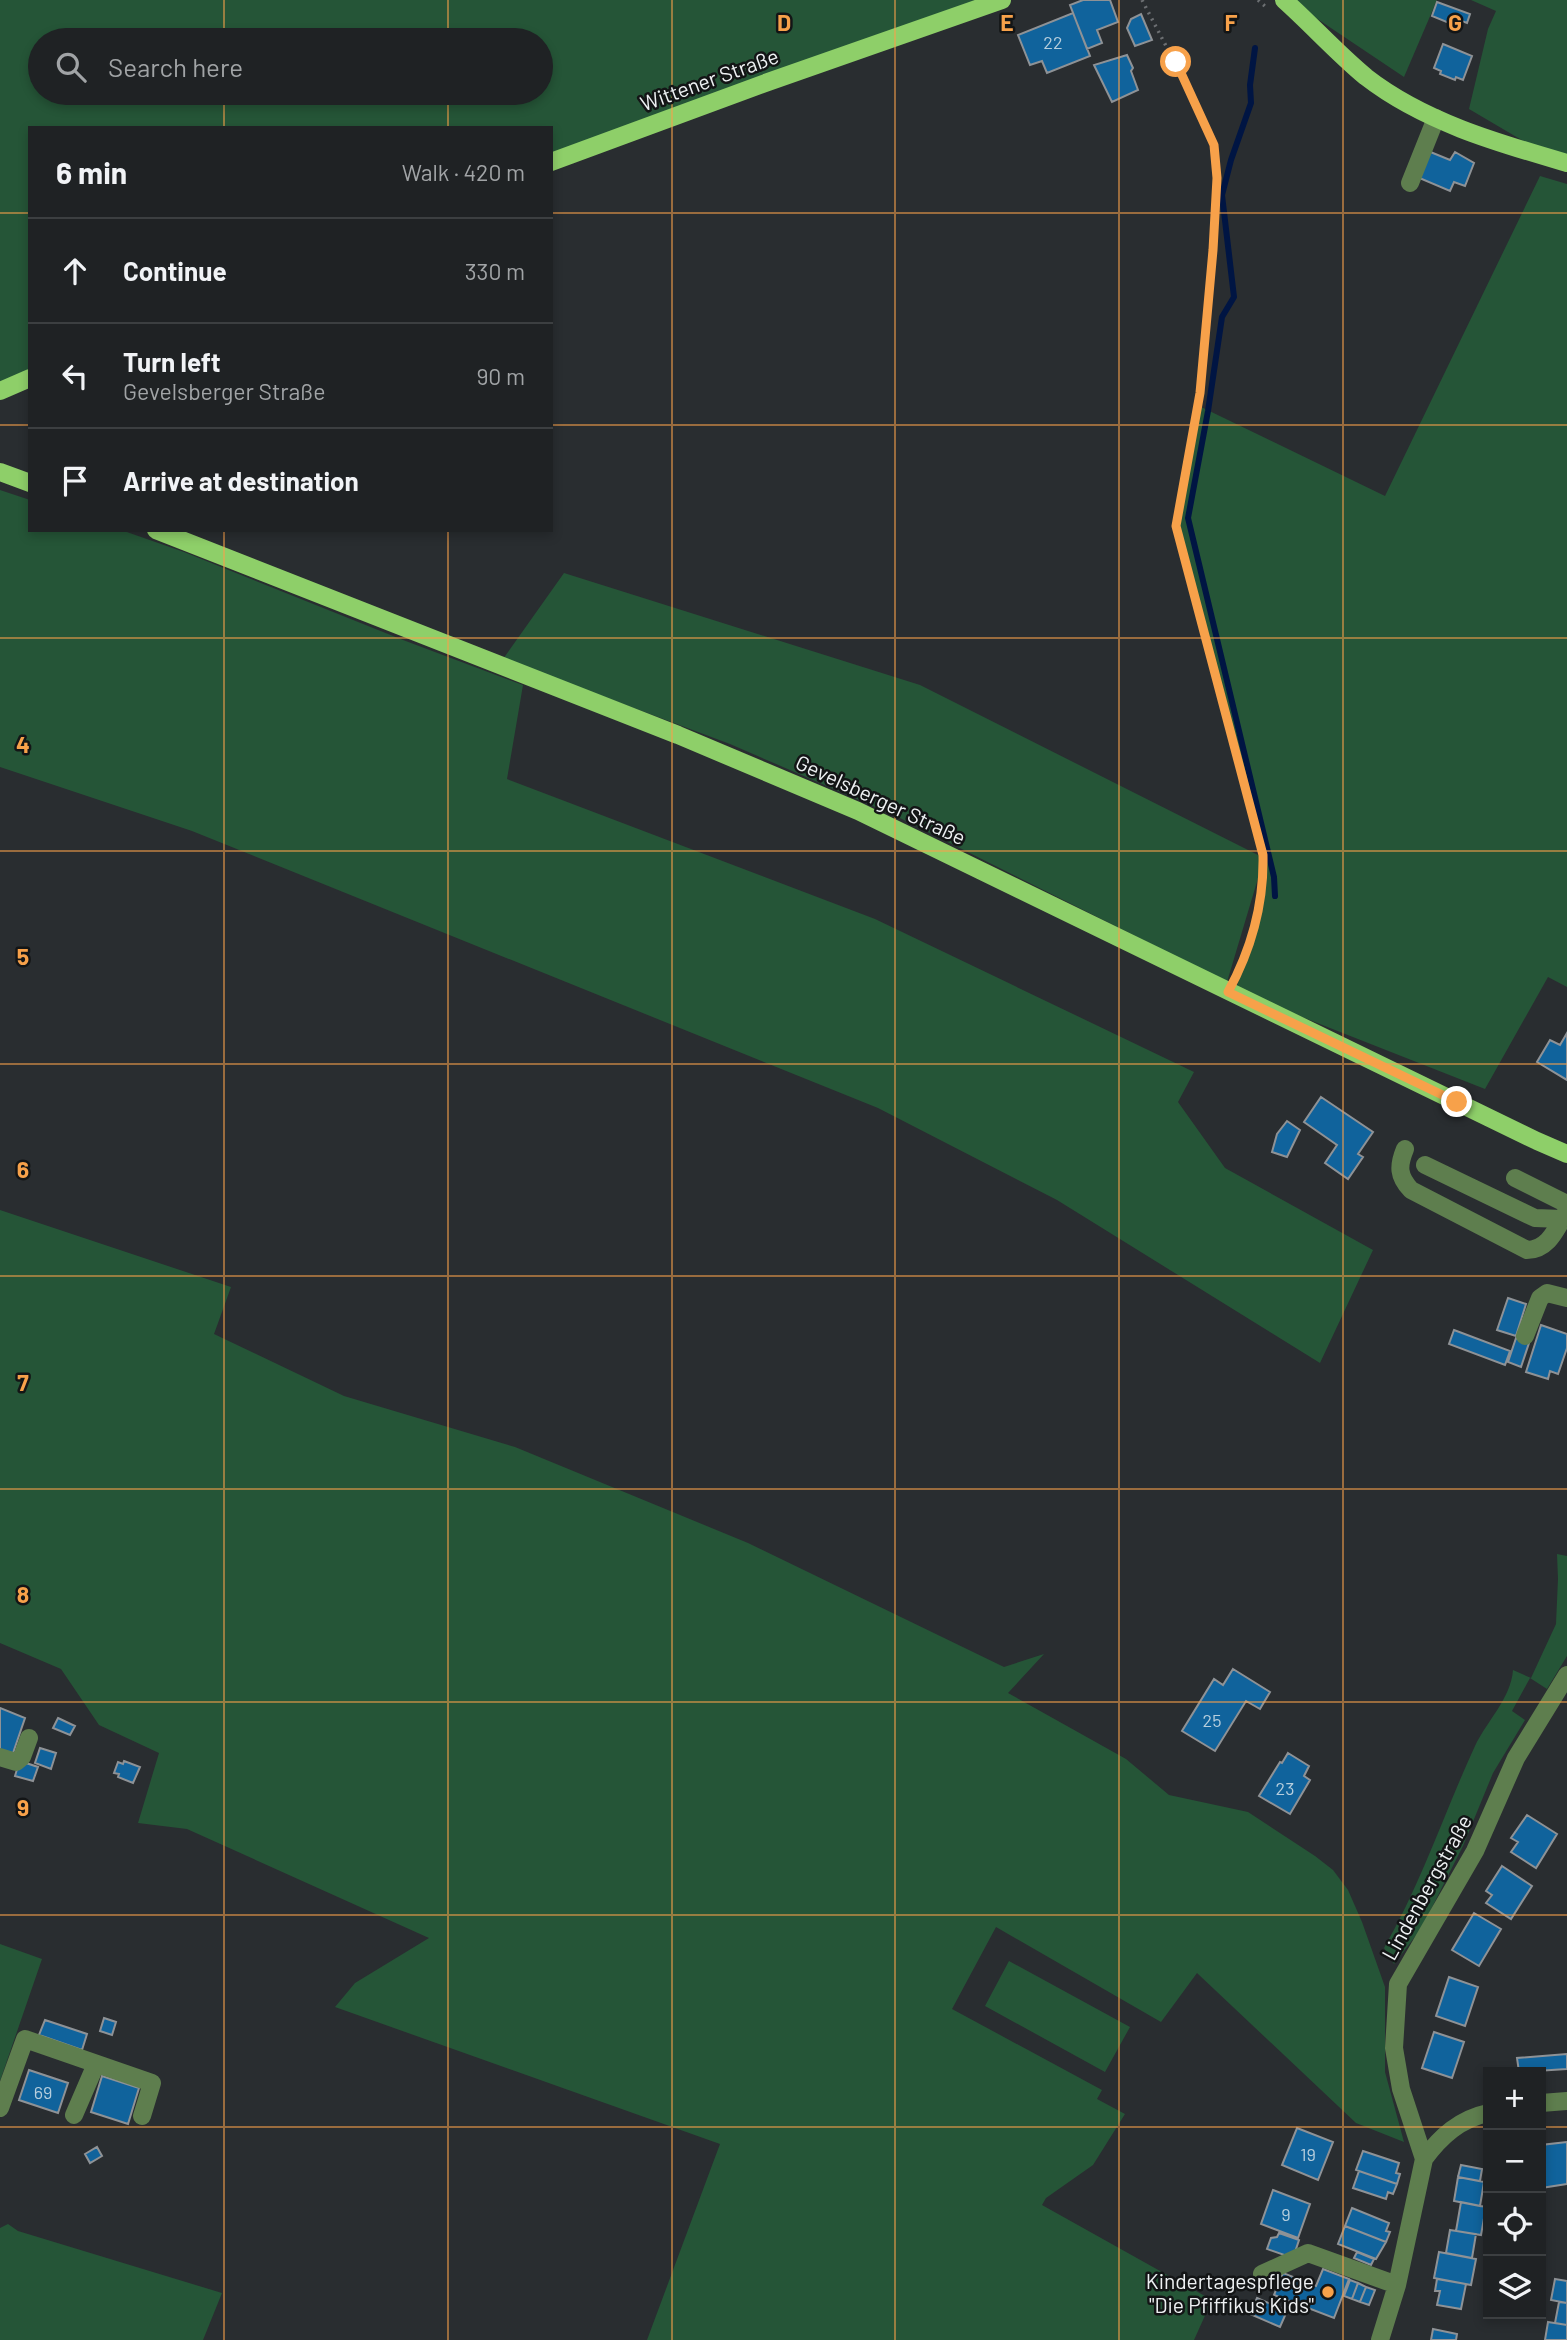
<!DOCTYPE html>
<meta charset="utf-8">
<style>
:root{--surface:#1f2224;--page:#272a2c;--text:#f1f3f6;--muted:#a1a4a6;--line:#3c3f41}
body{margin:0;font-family:Barlow,sans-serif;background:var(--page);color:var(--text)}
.controls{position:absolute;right:21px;bottom:21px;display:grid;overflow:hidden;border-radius:0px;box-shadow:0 4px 10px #0003}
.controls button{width:63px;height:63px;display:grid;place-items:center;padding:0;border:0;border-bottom:2px solid var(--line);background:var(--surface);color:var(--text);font:35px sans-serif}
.stop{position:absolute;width:21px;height:21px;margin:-16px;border:5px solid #f7a14a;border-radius:50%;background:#fff}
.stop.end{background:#f7a14a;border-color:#fff;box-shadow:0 2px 7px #0008}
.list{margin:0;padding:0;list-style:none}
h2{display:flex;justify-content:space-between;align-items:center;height:91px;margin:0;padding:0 28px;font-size:30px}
h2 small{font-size:23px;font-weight:400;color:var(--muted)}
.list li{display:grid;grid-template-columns:46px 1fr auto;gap:21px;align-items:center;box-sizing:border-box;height:105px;padding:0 28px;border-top:2px solid var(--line)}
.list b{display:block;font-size:26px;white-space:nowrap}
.list p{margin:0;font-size:23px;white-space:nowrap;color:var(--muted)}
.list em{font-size:23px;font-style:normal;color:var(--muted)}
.icon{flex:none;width:38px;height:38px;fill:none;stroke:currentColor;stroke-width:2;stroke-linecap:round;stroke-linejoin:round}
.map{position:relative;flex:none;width:1567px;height:2340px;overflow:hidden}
.search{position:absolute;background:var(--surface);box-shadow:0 4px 10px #0003;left:28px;top:28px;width:525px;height:77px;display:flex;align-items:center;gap:18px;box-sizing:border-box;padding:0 24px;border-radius:38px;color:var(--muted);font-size:26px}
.panel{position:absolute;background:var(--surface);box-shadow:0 4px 10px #0003;left:28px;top:126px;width:525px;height:406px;border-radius:0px}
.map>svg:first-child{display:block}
.green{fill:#255537;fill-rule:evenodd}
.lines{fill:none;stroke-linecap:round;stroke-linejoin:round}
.stream{stroke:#001543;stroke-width:6}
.building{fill:#10639c;stroke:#8e9296;stroke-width:2}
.path{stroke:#6c6f72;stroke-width:3.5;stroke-dasharray:2 5;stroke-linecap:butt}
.minor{stroke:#5e7e4e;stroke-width:18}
.major{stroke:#8ecf69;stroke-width:18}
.route{stroke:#f7a14a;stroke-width:9}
.grid{fill:none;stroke:#f7a14a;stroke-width:2;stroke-opacity:0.55}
.poi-dot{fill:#f7a14a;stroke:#131516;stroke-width:2.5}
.labels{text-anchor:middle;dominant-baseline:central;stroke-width:5;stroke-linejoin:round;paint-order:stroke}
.number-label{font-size:18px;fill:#b6cedd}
.street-label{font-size:21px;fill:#eef1f3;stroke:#131516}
.poi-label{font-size:21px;fill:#eef1f3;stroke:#131516;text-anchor:end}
.grid-label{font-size:23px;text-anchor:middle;font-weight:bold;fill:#f7a14a;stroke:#131516;stroke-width:5;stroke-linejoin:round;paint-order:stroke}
</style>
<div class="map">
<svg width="1567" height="2340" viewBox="0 0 1567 2340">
<rect width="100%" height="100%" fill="#292d30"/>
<!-- green -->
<path class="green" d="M0,0h979l-428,155v-27h-521v241l-30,14zM40,40h501v53h-501z
M1295,0h142l-33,77 -91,-61z
M1471,0h96v155l-42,-13 -56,-33 19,-80 8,-18z
M1540,176l27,8v803l-19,-10 -63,112 -249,-98 30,-132 -93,-332 22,-123 190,92z
M0,490l30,10v30h91l63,22 219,88 120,45 -16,94 368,140 319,153 -16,30 47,66 148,82 -53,113 -263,-163 -179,-92 -686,-277 -192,-64z
M564,573l356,112 340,171 -1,19 -32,107 -331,-166 -166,-72 -227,-85z
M0,1210l231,77 -17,47 130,62 171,51 233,96 256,124 40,-13 -36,39 118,66 43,36 79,17 67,44 18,14 15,20 14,32 23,65v85l19,70 -48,-19 -159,-150 -36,49 -165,-95 -44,82 150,81 -5,9 28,15 -32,51 -47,33 -4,7 170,95 -18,40h-547l73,-196 -385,-137 20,-24 74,-45 -242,-109 -49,-6 21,-70 -60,-28 -38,-56 -61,-26z
M1557,1554l10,2v100l-20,33 -17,-11 -18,33 13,9 -32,53 -30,73 -42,83 -27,35 -10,-16c37,-64 60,-135 91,-202 12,-25 36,-48 38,-76l18,8 25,-54 2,-45z
M0,1944l42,15 -42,122z
M1009,1961l121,66 -25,45 -120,-66z
M8,2224l10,7 204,62 -19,47h-203v-112z"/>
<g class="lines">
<!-- stream -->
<path class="stream" d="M1255,48l-5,37 1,18 -20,57 -9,35 12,102 -12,20 -14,94 -20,107 86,359 1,19"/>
</g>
<!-- building -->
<path class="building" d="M1083,0h27l8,22 -21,8 5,13 -15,6 -17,-44z
M1437,2l33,12 -3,9 -16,-6 -2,6 -17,-7z
M1073,13l17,43 -43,17 -5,-12 -12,4 -12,-30z
M1141,14l11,26 -17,6 -8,-18 4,-9z
M1443,44l29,12 -9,24 -7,-3 -1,3 -15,-6 1,-3 -7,-3z
M1127,55l6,13 -2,3 7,19 -26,12 -18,-37z
M1428,151l22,9 5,-8 19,11 -9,23 -11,-4 -4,9 -33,-14z
M1567,1033v47l-30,-18 13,-22 10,5z
M1321,1097l52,35 -15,22 5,3 -15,22 -23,-16 12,-18 -33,-23z
M1287,1121l13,9 -13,27 -15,-5 5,-18z
M1508,1298l18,6 -10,32 -19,-6z
M1541,1325l26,9v14l-9,26 -8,-3 -2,8 -22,-7z
M1454,1330l56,21 -5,14 -56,-21z
M1516,1338l13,5 -8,24 -13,-5z
M1233,1669l37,23 -10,17 -14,-8 -31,50 -33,-20 32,-52 9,6z
M0,1708l25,10 -13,38 -12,-4z
M58,1718l17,8 -5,9 -17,-7z
M40,1748l16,5 -5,16 -16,-6z
M1288,1753l21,13 -5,10 6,4 -20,34 -31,-18 21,-34 2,1z
M124,1761l16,6 -7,16 -15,-6 1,-3 -5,-1 4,-11 5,2z
M23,1762l15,5 -5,14 -18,-5 3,-10z
M1527,1815l30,19 -21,34 -25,-16 7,-10 -7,-4z
M1502,1866l30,20 -21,33 -25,-16 6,-8 -6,-4z
M1474,1913l27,16 -22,37 -27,-16z
M1449,1977l29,10 -13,39 -29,-10z
M104,2018l12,4 -4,13 -12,-4z
M45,2020l42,14 -5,16 -43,-15z
M1434,2032l30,10 -12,36 -30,-10z
M1567,2054v15l-48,3 -2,-14z
M29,2070l39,13 -10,30 -39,-13z
M102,2076l37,12 -11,36 -37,-12z
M1297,2128l36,14 -15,38 -36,-15z
M1567,2142v42l-26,4v-43z
M97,2147l5,9 -12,7 -5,-9z
M1363,2151l36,12 -3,10 4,1 -3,10 -41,-14z
M1461,2165l21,4 -2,12 -22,-4z
M1359,2171l38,13 -4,10 -5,-2 -2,7 -33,-11z
M1458,2177l26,5 -4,24 -26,-5z
M1273,2190l37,14 -12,34 -37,-14z
M1461,2202l25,5 -5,28 -25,-4z
M1352,2208l37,15 -3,8 4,1 -4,10 -41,-16z
M1345,2226l41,16 -10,17 -38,-15z
M1450,2230l26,4 -4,24 -26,-5z
M1279,2233l20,7 -6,18 -26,-9 4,-11 6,-1z
M1357,2252l17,7 -3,6 -17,-7z
M1439,2252l37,7 -5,26 -37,-7z
M1323,2269l26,10 -15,39 -60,-23 9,-22 33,13z
M1437,2279l29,5 -5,25 -24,-4 3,-14h-5z
M1555,2279l12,2v22l-16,-3z
M1350,2280l8,3 -6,16 -8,-3z
M1358,2283l8,4 -6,15 -8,-3z
M1366,2287l9,3 -6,15 -9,-3z
M1257,2298l30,13 -7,16 -30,-13z
M1559,2302l8,1v22l-12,-2z
M1548,2322l19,3v15h-22z
M1433,2329l24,5 -1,6h-25z"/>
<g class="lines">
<!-- path -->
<path class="path" d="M1142,0l58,111 14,34 3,33 -17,215 -24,133 87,329c1,40 -7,87 -27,122
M1258,0l9,8"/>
<!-- minor -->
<path class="minor" d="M1410,183l26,-65
M1405,1149c-7,17 -7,27 6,41l116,60c22,0 30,-23 40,-39
M1425,1165l110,53 27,1
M1515,1178l52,26
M1525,1336l15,-38 7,-5 20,5
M0,1757l16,5 6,-5 7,-19
M1541,2103l26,-2
M0,2108l25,-69 127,44 -10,33
M74,2115l22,-51
M1424,2159c17,-23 36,-40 64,-46
M1262,2274l46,-21 89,32
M1380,2340l17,-55 27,-126 -23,-70 -7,-41 4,-64 77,-133 41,-93 51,-83"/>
<!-- major -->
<path class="major" d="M1284,0c28,25 53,53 82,77 58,45 132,66 201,86
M551,162l217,-80 234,-82
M0,391l30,-13
M0,472l30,11
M156,530l522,205 180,76 679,330 30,13"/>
</g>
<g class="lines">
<!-- route -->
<path class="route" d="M1176,62l38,83 3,33 -4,72 -13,143 -24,133 87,329c1,48 -12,95 -35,137l229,110"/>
</g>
<!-- grid -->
<path class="grid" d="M224,0v40M448,0v40M672,0v2340M895,0v2340M1119,0v2340M1343,0v2340M224,93v35M448,93v35M0,213h30M551,213h1016M0,425h30M551,425h1016M224,530v1810M448,530v1810M0,638h1567M0,851h1567M0,1064h1567M0,1276h1567M0,1489h1567M0,1702h1567M0,1915h1567M0,2127h1488M1541,2127h26"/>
<!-- markers -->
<circle class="poi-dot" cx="1328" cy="2292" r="7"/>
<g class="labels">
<!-- number labels -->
<g class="number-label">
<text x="1053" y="42">22</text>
<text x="1212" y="1720">25</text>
<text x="1285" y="1788">23</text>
<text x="43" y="2092">69</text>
<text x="1308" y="2154">19</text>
<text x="1286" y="2214">9</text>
</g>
<!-- street labels -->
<g class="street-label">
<text transform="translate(709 79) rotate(-20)">Wittener Straße</text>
<text transform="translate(881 799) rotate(25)">Gevelsberger Straße</text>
<text transform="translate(1426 1887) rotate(-61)">Lindenbergstraße</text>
</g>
<!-- poi labels -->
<g class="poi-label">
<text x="1314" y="2280">Kindertagespflege<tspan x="1314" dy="24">"Die Pfiffikus Kids"</tspan></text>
</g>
</g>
<g class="grid-label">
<text x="784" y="31">D</text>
<text x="1007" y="31">E</text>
<text x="1231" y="31">F</text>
<text x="1455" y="31">G</text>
<text x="23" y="753">4</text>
<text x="23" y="965">5</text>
<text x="23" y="1178">6</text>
<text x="23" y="1391">7</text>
<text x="23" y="1603">8</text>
<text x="23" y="1816">9</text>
</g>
</svg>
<div class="controls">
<button>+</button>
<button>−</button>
<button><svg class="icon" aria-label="locate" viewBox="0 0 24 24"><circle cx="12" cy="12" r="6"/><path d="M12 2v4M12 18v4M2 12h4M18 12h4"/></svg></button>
<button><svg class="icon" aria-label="layers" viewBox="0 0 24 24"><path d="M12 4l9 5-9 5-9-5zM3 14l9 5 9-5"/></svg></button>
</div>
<div class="stop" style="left:1176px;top:62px"></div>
<div class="stop end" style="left:1457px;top:1102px"></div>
<div class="search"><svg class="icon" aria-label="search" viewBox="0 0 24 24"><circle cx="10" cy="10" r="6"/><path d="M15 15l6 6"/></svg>Search here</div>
<section class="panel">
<h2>6 min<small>Walk · 420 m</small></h2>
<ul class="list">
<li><svg class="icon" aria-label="ahead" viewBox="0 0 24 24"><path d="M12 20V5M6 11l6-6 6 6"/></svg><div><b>Continue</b></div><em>330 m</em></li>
<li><svg class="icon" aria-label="left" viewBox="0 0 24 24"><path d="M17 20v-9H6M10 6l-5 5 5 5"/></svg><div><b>Turn left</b><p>Gevelsberger Straße</p></div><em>90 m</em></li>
<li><svg class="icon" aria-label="arrive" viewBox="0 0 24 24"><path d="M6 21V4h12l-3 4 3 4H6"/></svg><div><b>Arrive at destination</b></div></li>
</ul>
</section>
</div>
